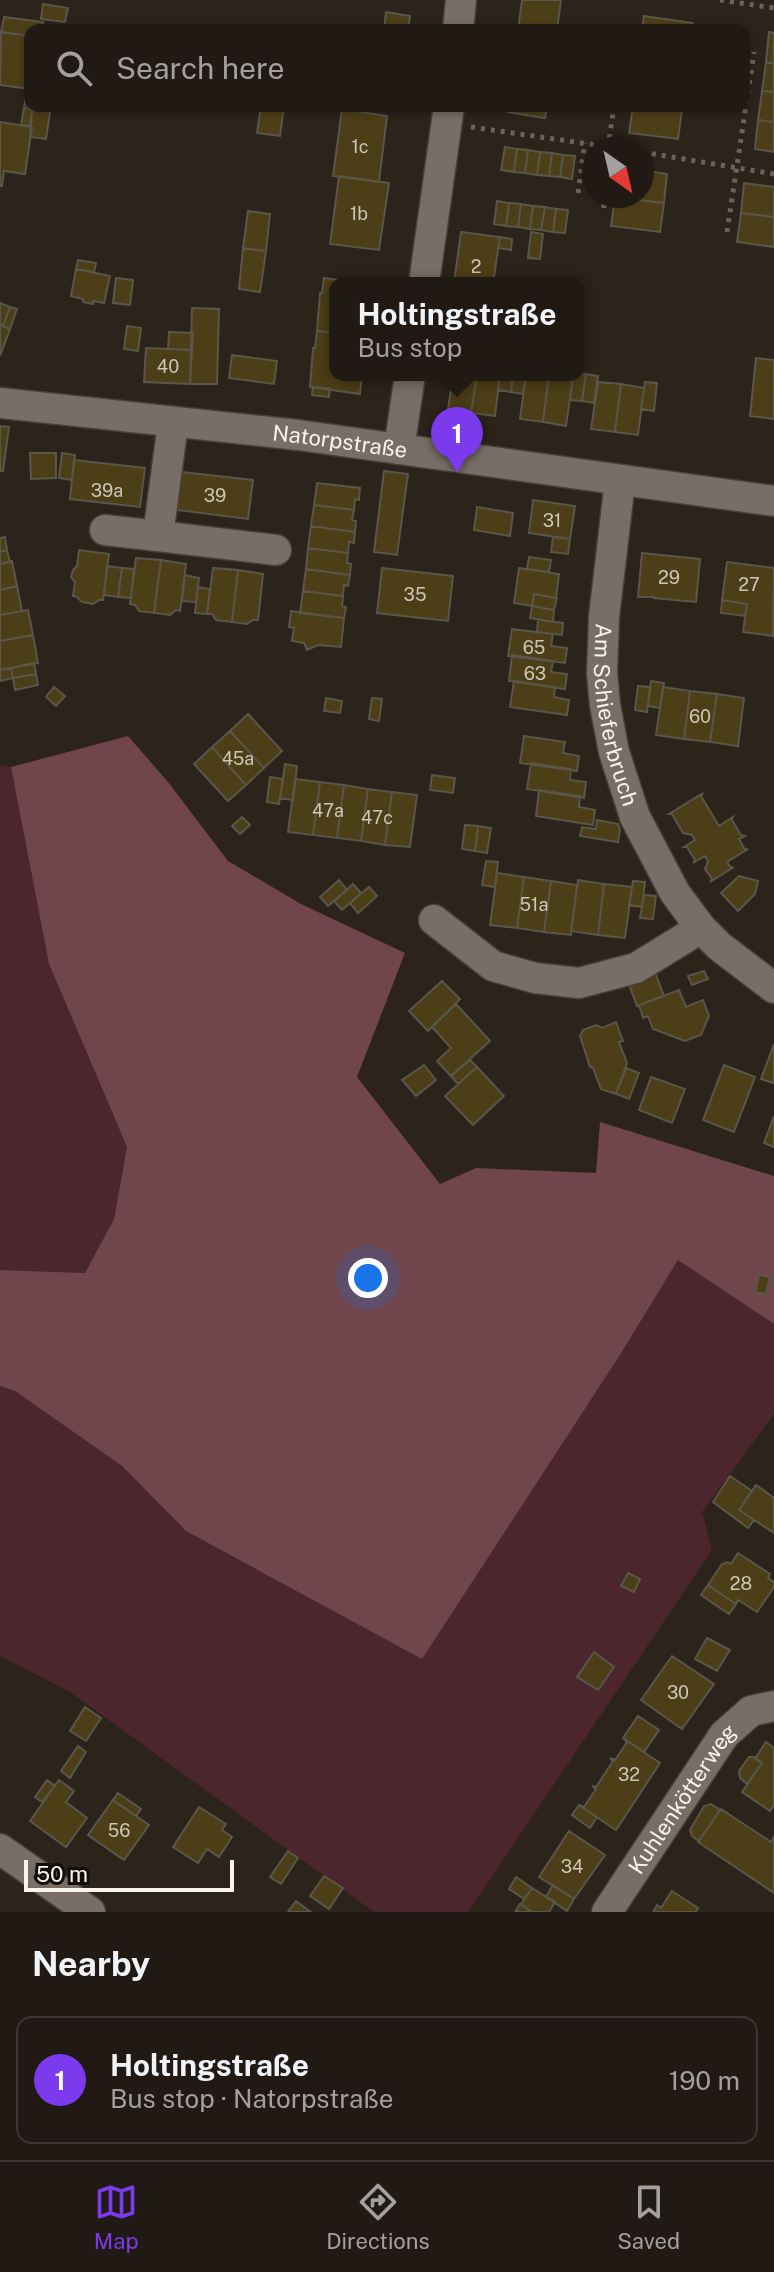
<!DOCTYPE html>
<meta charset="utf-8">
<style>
:root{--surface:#211a14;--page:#2d2722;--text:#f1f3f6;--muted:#a2a1a0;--line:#3e3834;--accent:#7c3aed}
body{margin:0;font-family:"Public Sans",sans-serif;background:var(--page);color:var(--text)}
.compass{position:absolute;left:582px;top:136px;width:72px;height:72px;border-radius:50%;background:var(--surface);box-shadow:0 2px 6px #0004;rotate:146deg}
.scale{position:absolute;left:24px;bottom:20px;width:210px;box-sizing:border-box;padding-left:8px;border:4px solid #f9f3ed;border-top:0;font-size:22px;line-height:28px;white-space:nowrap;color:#f9f3ed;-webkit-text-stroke:6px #110d0a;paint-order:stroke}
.you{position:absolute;left:368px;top:1278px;width:28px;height:28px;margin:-20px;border:6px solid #fff;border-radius:50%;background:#1a73e8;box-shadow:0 0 0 12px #1a73e833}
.badge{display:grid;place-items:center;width:52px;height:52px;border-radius:50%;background:var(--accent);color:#fff;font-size:26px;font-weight:700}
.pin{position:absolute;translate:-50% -66px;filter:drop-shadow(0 2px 4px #0008)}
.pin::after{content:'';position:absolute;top:42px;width:28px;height:24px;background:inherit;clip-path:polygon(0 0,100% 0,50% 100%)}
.popup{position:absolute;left:329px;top:277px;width:256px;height:104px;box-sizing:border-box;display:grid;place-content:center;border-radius:16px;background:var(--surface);filter:drop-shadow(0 2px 6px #0005);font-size:26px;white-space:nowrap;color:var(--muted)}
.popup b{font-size:30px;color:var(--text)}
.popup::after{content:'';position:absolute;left:50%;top:100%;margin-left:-16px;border:16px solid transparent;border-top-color:var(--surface)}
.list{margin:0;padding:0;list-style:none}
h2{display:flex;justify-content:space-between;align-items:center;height:104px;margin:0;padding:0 32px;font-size:34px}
h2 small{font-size:26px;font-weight:400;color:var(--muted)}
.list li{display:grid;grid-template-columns:52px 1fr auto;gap:24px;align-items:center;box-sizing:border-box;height:128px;margin:0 16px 16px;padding:0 16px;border:2px solid var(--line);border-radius:16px}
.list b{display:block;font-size:30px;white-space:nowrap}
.list p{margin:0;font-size:26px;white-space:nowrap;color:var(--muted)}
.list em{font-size:26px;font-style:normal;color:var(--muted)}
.icon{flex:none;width:44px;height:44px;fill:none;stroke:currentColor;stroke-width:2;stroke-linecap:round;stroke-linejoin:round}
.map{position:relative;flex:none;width:774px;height:1912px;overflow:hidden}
.search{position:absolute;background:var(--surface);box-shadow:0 2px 6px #0004;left:24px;right:24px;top:24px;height:88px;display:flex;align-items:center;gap:20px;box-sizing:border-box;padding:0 28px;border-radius:16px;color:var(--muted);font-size:30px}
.sheet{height:248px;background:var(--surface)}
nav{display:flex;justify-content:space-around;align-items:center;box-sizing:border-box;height:112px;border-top:2px solid var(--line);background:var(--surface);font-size:22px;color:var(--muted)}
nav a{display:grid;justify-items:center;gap:4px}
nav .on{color:var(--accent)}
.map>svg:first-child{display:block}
.green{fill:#4b272d}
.forest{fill:#70454c}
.building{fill:#4c3e16;stroke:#5a564a;stroke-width:2}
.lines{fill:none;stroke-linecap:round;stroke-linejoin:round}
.minor-casing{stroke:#463f39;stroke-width:33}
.path{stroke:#6c645c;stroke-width:5;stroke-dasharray:4 6;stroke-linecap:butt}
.minor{stroke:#796e65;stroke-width:30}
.labels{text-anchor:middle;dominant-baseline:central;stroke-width:6;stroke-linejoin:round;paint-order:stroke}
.number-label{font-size:18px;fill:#cec6b7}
.street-label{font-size:22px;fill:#f9f3ed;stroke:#110d0a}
</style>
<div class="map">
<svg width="774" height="1912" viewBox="0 0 774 1912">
<rect width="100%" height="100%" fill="#2c231b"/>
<!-- green -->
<path class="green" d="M0,765l11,2 38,197 78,183 -13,72 -29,54 -85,-3z
M678,1260l96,64v90l-72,98 10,38 -244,362h-94l-304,-220 -70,-36v-270l15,5 107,75 64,65 236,127 198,-303z"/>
<!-- forest -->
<path class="forest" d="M128,736l40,46 60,79 73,43 104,49 -48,124 83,107 36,-16 120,5 4,-51 174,54v148l-96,-64 -58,95 -198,304 -236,-128 -64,-65 -107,-75 -15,-5v-116l85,3 29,-54 13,-72 -78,-183 -38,-197z"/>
<!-- building -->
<path class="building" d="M522,0h39l-4,30h-39z
M43,4l25,4 -3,14 -24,-3z
M386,12l24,4 -2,14 -24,-1z
M644,16l49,7 -1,7h-50z
M4,17l39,5 -1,8h-12v6l-29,-4z
M1,32l29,4v53l-30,-4z
M769,32l5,1v30l-8,-1z
M766,62l8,1v29l-12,-1z
M762,91l12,1v30l-16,-2z
M26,94h4v12h21l-1,6 -26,-4z
M261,106h23l-4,30 -23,-3z
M507,106h40l-2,12 -38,-6z
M633,106l49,4 -4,29 -49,-6z
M24,108l8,1 -2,17 -9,-1z
M32,109l18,3 -4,27 -16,-2z
M342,109l45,7 -8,66 -46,-6z
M758,120l16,2v30l-19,-3z
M0,122l32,5 -7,47 -21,-3 -2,15h-2z
M505,147l12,2 -3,23 -13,-2z
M517,149l11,1 -3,23 -11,-1z
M528,150l12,2 -3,23 -12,-2z
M540,152l12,1 -3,23 -12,-1z
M552,153l11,2 -3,22 -11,-1z
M563,155l12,1 -3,23 -12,-2z
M642,170l25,4 -3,29 -49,-6 27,-1z
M339,176l50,7 -10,67 -49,-6z
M744,183l30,4v30l-33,-4z
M615,197l49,6 -4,29 -49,-6z
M497,201l12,2 -3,23 -12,-2z
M509,203l12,1 -3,23 -12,-1z
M521,204l12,2 -3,23 -12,-2z
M533,206l12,1 -4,23 -11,-1z
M545,207l11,2 -3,23 -12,-2z
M556,209l12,1 -3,23 -12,-1z
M248,211l22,3 -4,37 -23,-3z
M741,213l33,4v30l-37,-5z
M461,232l39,5 -7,46h-39z
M531,232l12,2 -3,25 -12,-1z
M500,237l12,2 -1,11 -13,-2z
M243,248l23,3 -6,41 -21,-3z
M78,260l18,3 -2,9 -18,-3z
M76,269l34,7 -6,27 -11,-2v3l-10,-2v-3l-12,-3z
M116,278l17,2 -3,25 -17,-2z
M324,278l37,5h-26v50l-18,-2 3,-38h2z
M549,278l25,4v1h-26z
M0,303l10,4 -7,19 -3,-1z
M10,307l7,2 -7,20 -7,-3z
M192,308l27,1 -2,75h-27z
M0,325l10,4 -10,27z
M127,326l14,2 -3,23 -14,-2z
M317,331l18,2v42h27l-2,19 -50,-7 3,-39h2z
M169,332l24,1 -1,17 -24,-1z
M146,348l46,2 -2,34 -46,-2z
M232,355l45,6 -3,23 -45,-6z
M756,358l18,2v59l-24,-3z
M579,373l7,1 -4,27 -12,-1 3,-25z
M586,374l12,2 -4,27 -12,-2z
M453,375h24l-6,38 -23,-3z
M477,375h23l-5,41 -24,-3z
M500,375h13l-2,17 -13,-2z
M513,375h13l-3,19 -12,-2z
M526,375h23l-6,47 -23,-3z
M549,375l24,3 -7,48 -23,-4z
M598,382l23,2 -6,48 -24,-3z
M645,382l12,1 -3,28 -13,-2z
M621,384l23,4 -6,47 -23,-3z
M313,387l17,2 -1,8 -17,-2z
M0,426l9,1 -6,44h-3z
M30,453h26v25l-25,1z
M62,453l13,2 -3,25 -13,-2z
M74,460l71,8 -5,39 -70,-8z
M384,471l24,3 -11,81 -23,-3z
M182,472l71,8 -5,39 -71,-9z
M317,483l43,5 -1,12 -4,-1 -1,11 -40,-5z
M533,500l42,6 -5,33 -41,-6z
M314,505l40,5 -2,10 4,1 -1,11 -44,-6z
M477,507l36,6 -3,23 -36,-6z
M311,526l44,6 -1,11 -5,-1 -1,11 -40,-5z
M5,537l2,13 -7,2v-14z
M553,537l17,2 -2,15 -17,-2z
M308,548l40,5 -1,10 4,1 -1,11 -44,-6z
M7,550l3,12 -10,2v-12z
M79,550l30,4 -6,46h-4l-6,4 -11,-2 -5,-5 -4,-1 2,-14 -4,-5 2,-7 4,-4z
M642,553l58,6 -4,43 -42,-4v-1h-16z
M529,557l22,3 -2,12 -22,-3z
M136,558l25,2 -7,53 -15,-2 -4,-6 -5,-1z
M161,560l25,4 -6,47 -4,-1 -6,5 -16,-2z
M12,561l5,25 -17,4v-26z
M727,562l47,6 -1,68 -30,-4 4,-28 -25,-4z
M107,566l15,2 -4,29 -14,-2z
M122,568l12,1 -3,29 -13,-1z
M213,568l25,2 -6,52 -16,-2 -4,-6h-5z
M382,568l71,8 -5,45 -71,-8z
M519,568l40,6 -3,24 -22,-4 -2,12 -18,-3z
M306,569l44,6 -2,11 -4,-1 -1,11 -40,-5z
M238,570l25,4 -5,46h-5l-6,4 -15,-2z
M185,575l14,3 -3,24 -14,-1z
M17,586l5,25 -22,4v-25z
M198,587l12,2 -3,25 -12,-1z
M303,591l40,5 -1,10 4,1 -2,11 -44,-5z
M534,594l23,4 -3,12 -22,-4z
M722,600l25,4 -2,12 -24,-3z
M532,606l22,4 -1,12 -23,-4z
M28,610l5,25 -33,6v-26z
M291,611l53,7 -3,29 -23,-2 -11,5 -3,-7 -12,-2 2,-13 -5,-1z
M538,620l25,3 -1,12 -25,-3z
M512,629l41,5 -2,12 16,2 -2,15 -57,-7z
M33,635l5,28 -38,7v-29z
M512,655l41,6 -2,11 16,2 -2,15 -56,-8z
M34,663l2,11 -23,4 -2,-10z
M11,668l2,10 -13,3v-11z
M36,674l2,11 -23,5 -2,-12z
M514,681l41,6 -1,10 15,3 -2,15 -57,-8z
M651,681l13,2 -4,25 -12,-2z
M638,686l12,1 -3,25 -12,-2z
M54,687l11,9 -9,10 -10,-9z
M663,687l27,4 -6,48 -28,-4z
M690,691l27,3 -7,48 -26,-3z
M717,694l27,4 -6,48 -28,-4z
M326,698l16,3 -2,12 -16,-2z
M372,698l10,1 -3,22 -10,-2z
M248,714l34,37 -18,17 -34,-37z
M230,731l34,37 -18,17 -34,-38z
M524,736l41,6 -2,11 16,3 -2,15 -57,-8z
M212,747l34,38 -18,16 -34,-37z
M531,763l40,6 -1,11 16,2 -2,16 -57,-9z
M285,764l12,2 -4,34 -13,-2z
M432,775l23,3 -2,15 -23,-3z
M270,777l13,2 -4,25 -12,-2z
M295,779l25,3 -7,53 -25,-3z
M320,782l24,3 -7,53 -24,-3z
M344,785l24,4 -7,52 -24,-3z
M368,789l24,3 -7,53 -24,-4z
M539,790l41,6 -1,11 16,3 -2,15 -57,-9z
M392,792l25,3 -7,52 -25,-2z
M703,793l-2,3 18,30 14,-9 -1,3 9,15 4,1 -6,3 6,11 3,-1 -21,13 4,6 3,-1 -24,15 2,-3 -7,-10 3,-8 -3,-5 -12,7 2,-3 -8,-13h-3l11,-7 -3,-5 -9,-2 -11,-19h-3z
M242,817l8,8 -10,9 -8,-8z
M597,820l21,4 2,6 -2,12 -38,-6 2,-9 14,2z
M465,825l13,1 -3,25 -13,-2z
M478,826l13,2 -4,25 -12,-2z
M486,861l12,1 -3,25 -13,-2z
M497,873l27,4 -7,51 -27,-3z
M739,876l19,5 -3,13 -17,17 -17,-18z
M524,877l27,4 -7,51 -27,-4z
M339,880l8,10 -19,16 -8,-9z
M578,880l26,4 -6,51 -27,-4z
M551,881l26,4 -6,50 -27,-3z
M633,881l12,1 -3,25 -13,-2z
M353,884l8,9 -19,17 -8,-9z
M604,884l28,3 -7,51 -27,-3z
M369,887l8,9 -19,17 -8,-10z
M644,895l12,1 -3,23 -13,-1z
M704,971l4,8 -16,6 -4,-9z
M655,972l9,24 -27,10 -9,-24z
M442,981l18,18 -32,32 -19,-20z
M679,990l7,17 17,-7 6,16 -8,19 -16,6 -32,-12 -5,-13 -5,2 -4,-13z
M456,1004l34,37 -39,35 -14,-15 14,-13 -19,-21z
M616,1022l7,19 -4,1 8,21 -11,31 -15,-5 -8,-21 -3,-1 -10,-31 3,-6 13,-5 6,3z
M774,1044v36l-1,3 -12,-4z
M470,1060l7,7 -19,17 -7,-8z
M424,1065l12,15 -20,16 -14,-16z
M724,1065l31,12 -21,55 -31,-12z
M477,1067l27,29 -31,29 -28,-29z
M626,1068l13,5 -10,26 -13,-5z
M651,1077l34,12 -13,34 -33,-13z
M774,1116v31l-10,-4z
M759,1275l11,2 -4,17 -11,-2z
M730,1476l22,15 -13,19 15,10 -6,8 -35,-26z
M756,1485l18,13v35l-35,-23z
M738,1553l32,21 -2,4 6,4v5l-17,25 -19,-12 -2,4 -28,-19 14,-21 6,-2 3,2z
M628,1573l12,6 -6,13 -13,-6z
M708,1585l28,19 -7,10 -28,-19z
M707,1638l23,12 -13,21 -22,-12z
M594,1652l20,15 -16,23 -21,-13z
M672,1656l42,28 -32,45 -41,-29z
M85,1707l16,11 -15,23 -16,-10z
M638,1716l21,14 -15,22 -21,-14z
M623,1738l37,25 -44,67 -37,-25 5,2 12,-18 -4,-3 4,1 17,-26 -3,-3 5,2 12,-18z
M766,1742l8,6v57l-4,6 -28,-19 20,-29 -7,-4z
M78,1746l8,6 -16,26 -9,-7z
M749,1757h5l8,6 -15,21 -7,-6 -1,-7z
M47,1780l8,6 -13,16 -7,-5z
M59,1780l15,11 -8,11 21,16 -21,29 -36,-26z
M118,1793l23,16 -5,7 -23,-16z
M113,1800l36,25 -25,35 -36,-25z
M711,1804l9,6 -21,31 -7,-5 -2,-6 14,-24z
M579,1805l18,12 -7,11 -18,-13z
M199,1807l27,17 -4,6 10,7 -13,20 -12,-8 -9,14 -25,-16z
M721,1809l50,33 3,-5v56l-76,-51z
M569,1831l36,24 -31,44 -35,-22z
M288,1851l10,7 -17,26 -11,-7z
M324,1876l19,12 -14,21 -19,-13z
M516,1877l16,11 -8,11 -15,-10z
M553,1885l21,14 -7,12 -21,-14z
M532,1888l23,14 -6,10h-17l-11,-8z
M672,1891l26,17 -2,4h-43l4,-7 4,3z
M296,1901l15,11h-23z
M520,1904h1l11,8h-17z"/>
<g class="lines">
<defs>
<g id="minor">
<path d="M458,30l3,-30"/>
<path d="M424,283l25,-177"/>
<path id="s1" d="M0,403l298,32 476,66"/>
<path d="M173,423l-15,113 118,14"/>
<path d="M399,449l11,-74"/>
<path id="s2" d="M620,481l-16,136 -2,56 3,32 9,47 21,65 40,76 26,35 18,18 55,42"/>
<path d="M105,530l53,6"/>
<path d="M434,920l59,46 42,12 44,5 57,-15 65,-40"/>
<path d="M0,1849l90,63"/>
<path id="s3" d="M607,1912l117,-177 27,-24 23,-5"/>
</g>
</defs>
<!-- minor casing -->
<use href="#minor" class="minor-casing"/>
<!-- path -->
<path class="path" d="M720,0l54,8
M471,127l146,21
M608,148l6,-42
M642,152l132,22
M578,193l7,-50
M604,208v-12
M727,232l27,-180"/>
<!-- minor -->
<use href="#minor" class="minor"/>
</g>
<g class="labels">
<!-- number labels -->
<g class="number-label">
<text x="360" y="146">1c</text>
<text x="359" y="213">1b</text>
<text x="476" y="266">2</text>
<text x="168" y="366">40</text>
<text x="107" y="490">39a</text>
<text x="215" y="495">39</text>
<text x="552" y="520">31</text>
<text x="669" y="577">29</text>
<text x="749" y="584">27</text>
<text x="415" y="594">35</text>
<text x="534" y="647">65</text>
<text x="535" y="673">63</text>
<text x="700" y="716">60</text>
<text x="238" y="758">45a</text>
<text x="328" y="810">47a</text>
<text x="377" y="817">47c</text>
<text x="534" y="904">51a</text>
<text x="741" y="1583">28</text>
<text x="678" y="1692">30</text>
<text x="629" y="1774">32</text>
<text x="119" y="1830">56</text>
<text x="572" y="1866">34</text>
</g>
<!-- street labels -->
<g class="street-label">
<text stroke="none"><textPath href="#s1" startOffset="342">Natorpstraße</textPath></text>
<text stroke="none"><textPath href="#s2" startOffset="236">Am Schieferbruch</textPath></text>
<text stroke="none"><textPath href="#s3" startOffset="136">Kuhlenkötterweg</textPath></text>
</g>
</g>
</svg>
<svg class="compass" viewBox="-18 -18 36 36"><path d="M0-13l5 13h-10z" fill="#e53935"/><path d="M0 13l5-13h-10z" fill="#a2a1a0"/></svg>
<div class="scale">50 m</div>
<div class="you"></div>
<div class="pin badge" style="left:457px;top:473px">1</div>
<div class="popup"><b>Holtingstraße</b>Bus stop</div>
<div class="search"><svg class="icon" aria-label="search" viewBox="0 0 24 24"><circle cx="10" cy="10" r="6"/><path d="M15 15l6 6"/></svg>Search here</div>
</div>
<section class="sheet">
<h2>Nearby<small></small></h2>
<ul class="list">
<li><span class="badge">1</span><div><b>Holtingstraße</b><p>Bus stop · Natorpstraße</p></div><em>190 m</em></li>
</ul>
</section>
<nav>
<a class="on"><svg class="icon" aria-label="map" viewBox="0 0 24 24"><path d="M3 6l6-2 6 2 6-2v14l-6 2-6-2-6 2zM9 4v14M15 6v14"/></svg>Map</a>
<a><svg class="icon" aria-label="directions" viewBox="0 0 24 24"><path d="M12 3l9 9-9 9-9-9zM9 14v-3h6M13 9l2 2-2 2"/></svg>Directions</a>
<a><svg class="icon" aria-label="saved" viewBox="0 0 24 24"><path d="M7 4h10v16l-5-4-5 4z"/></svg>Saved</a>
</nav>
